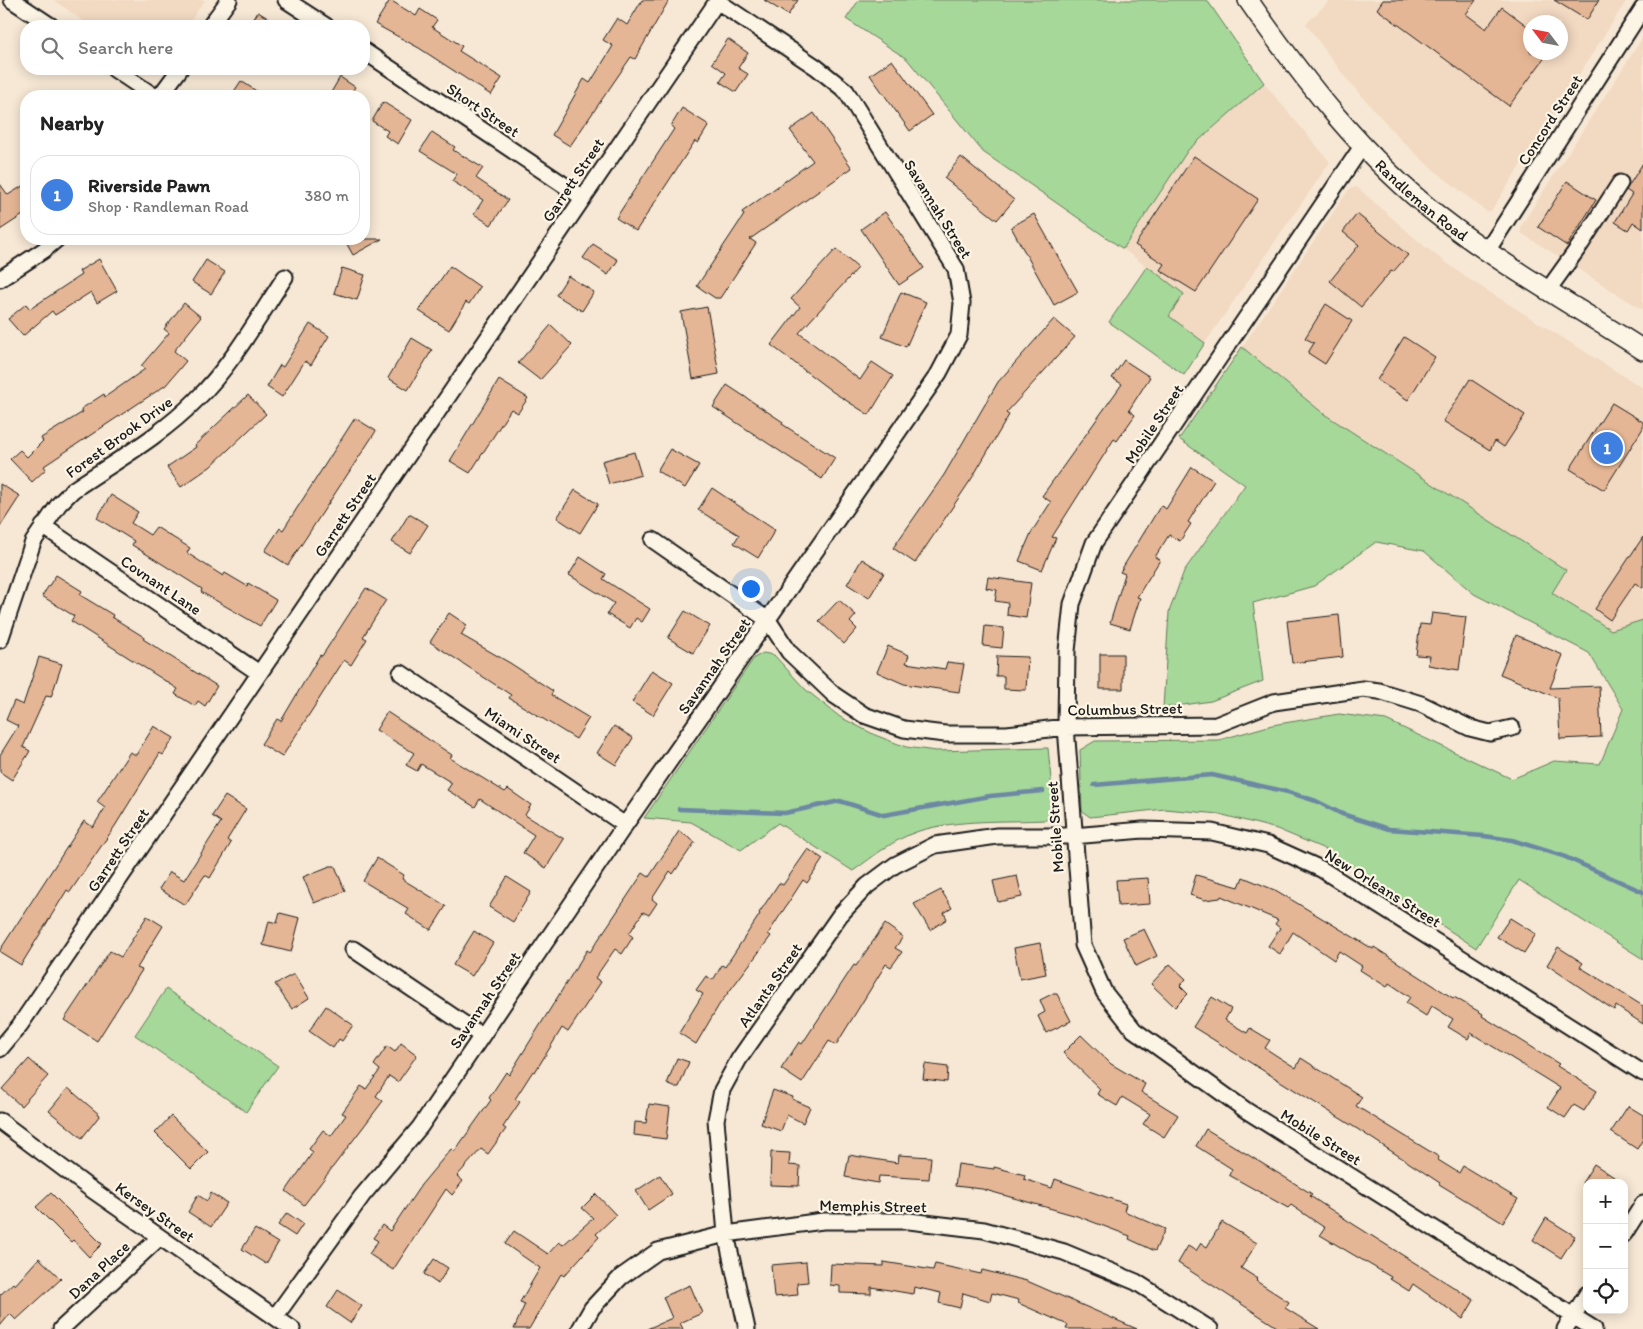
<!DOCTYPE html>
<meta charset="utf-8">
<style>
:root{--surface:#fff;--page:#f2f2f2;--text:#222;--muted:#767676;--line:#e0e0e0;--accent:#d1495b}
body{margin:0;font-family:Itim,sans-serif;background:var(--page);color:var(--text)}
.controls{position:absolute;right:15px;bottom:15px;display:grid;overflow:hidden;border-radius:10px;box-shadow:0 2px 12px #0003}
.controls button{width:45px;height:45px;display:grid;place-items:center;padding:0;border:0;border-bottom:1px solid var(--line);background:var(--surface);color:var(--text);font:25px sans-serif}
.compass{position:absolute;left:1523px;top:15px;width:45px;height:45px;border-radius:50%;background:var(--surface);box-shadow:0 2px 12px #0003;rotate:302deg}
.you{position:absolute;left:750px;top:588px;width:18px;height:18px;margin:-12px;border:4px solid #fff;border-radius:50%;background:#1a73e8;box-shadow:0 0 0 8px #1a73e833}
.badge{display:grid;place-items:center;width:32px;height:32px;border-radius:50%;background:var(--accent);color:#fff;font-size:16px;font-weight:700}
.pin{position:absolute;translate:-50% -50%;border:2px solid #fff;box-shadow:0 1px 5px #0006}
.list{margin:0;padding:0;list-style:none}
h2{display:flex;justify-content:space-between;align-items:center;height:65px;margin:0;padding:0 20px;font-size:21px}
h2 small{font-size:16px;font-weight:400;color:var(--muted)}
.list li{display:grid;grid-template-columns:32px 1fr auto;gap:15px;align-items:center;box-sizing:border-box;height:80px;margin:0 10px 10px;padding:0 10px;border:1px solid var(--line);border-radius:20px}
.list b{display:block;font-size:19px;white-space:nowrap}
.list p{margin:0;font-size:16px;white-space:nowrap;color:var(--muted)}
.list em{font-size:16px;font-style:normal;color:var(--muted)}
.icon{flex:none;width:28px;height:28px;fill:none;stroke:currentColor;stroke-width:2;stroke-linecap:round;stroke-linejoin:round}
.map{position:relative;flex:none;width:1643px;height:1329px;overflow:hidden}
.search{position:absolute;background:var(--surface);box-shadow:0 2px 12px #0003;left:20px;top:20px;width:350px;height:55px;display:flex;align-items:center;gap:12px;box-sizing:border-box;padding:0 18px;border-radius:20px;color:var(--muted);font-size:19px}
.panel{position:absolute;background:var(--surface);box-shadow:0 2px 12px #0003;left:20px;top:90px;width:350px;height:155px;border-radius:20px}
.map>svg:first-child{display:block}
.built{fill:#f2d9c2;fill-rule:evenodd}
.green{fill:#a6d899;stroke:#617a5a}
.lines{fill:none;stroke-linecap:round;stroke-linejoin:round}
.stream{stroke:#6c88a2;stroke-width:4.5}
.building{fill:#e5b695;stroke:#1c1c1c}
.minor-casing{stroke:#1c1c1c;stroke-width:19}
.major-casing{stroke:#1c1c1c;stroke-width:22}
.minor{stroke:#fcf5e5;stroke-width:15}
.major{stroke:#fcf5e5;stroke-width:19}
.labels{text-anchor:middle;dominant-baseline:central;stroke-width:4.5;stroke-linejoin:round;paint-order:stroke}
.street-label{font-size:16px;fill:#1c1c1c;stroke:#fcf5e5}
</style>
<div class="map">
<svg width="1643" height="1329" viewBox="0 0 1643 1329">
<rect width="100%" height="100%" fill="#f7e8d5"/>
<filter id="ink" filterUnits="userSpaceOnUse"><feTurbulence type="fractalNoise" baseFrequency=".02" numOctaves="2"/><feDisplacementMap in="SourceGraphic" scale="10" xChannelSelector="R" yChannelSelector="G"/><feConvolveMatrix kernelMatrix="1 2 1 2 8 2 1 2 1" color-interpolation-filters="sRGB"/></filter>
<g filter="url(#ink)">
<!-- built -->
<path class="built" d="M54,0h151l-18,26h-97z
M1330,0h297l-136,211 -4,1 -58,-46 -29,-27 -56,-63 -38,-52zM1530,22h30v30h-30z
M1643,37v273l-122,-77v-7z
M1264,83l66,79 -125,181 -37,-27 15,-22 -60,-45 65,-99z
M1357,187l67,59 43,32 176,110v232l-32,10 -60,-38 15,-22 -242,-156 -82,-67 107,-158z"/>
<!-- green -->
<path class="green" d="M859,0h348l57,83 -76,67 -65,99 -140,-97 -76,-93 -61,-40z
M1147,266l37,28 -15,22 36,27 -21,32 -75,-53z
M1242,347l82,67 242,156 -14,23 59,37 32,-10v339l-124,-79 -43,68 -149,-98 -50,-21 -58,-15 -54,-5 -75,8 -8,-6 -2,-61 15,-9 124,-1 53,-15 67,-11 47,6 126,59 42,-18 46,3 23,-55 -34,-56 -115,-59 -50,-43 -48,-9 -62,44 -61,17 10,78 -52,20 -48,7 6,-96 15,-41 61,-86 -66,-46z
M763,653l11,2 31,34 35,28 35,18 31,12 30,4 112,-3 6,63 -8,9c-42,2 -87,-1 -127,11 -25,8 -45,25 -66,40l-75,-48 -37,27 -50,-28 -47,-4 110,-160z
M166,989l112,77 -32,46 -111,-77z"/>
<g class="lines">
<!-- stream -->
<path class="stream" d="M1094,785l118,-10 76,17 28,9 26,13 47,15 95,7 28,4 51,16 80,36
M679,809l106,4 55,-12 44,14 106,-19 53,-5"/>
</g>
<!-- building -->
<path class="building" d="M390,0l26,16 4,-7 17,11 -5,7 30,19 -3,5 43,27 -11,17 -72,-47 -44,-24z
M642,0h27l-34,59 -4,-2 -61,89 -18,-11 32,-56 6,4 23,-37 -10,-6 14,-22 10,7z
M764,0h34l-10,15z
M1383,0h93l-10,14 20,15 16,-22 28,21v24h19l-40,54 -132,-97z
M1554,0h45l-12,20z
M258,12l23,14h-32z
M728,39l20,14 -10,15 10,6 -12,18 -16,-10 6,-9 -14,-10z
M892,60l40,55 -22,16 -40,-56z
M340,77l15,10 -6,9h-20z
M241,81l23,15h-33z
M383,102l29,18 -14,24 -13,-8 3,-5 -16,-10z
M682,108l27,17 -11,18 -3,-2 -59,90 -20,-13 58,-89 -3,-3z
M814,113l38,55 -102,71 6,4 -36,55h-5l-18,-12 47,-71 -2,-3 71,-51 -23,-31z
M432,132l23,15 -2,3 30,18 -7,10 32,22 -17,25 -17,-11 9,-14 -31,-19 5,-7 -37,-23z
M1194,156l64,43 -62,93 -36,-22 4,-6 -29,-19z
M961,157l53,43 -17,20 -53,-42z
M1643,163v66l-10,-7 -5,8 -13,-8 17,-28 -6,-4z
M1567,181l29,19 -29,46 -29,-19z
M0,184l8,11 18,-11v29l-26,17z
M885,212l39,56 -25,17 -38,-56z
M1034,214l44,78 -24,13 -43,-78z
M1357,214l51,41 -15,17 -2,-1 -30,36 -31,-26 29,-36 -16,-13z
M344,239h38l-29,16z
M593,244l25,16 -10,15 -25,-17z
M836,249l22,19 -59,65 61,47 12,-18 21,14 -24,39 -36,-23 -62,-47 29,-38 -9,-8z
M99,259l18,32 -20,12 -6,-11 -36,23 -3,-4 -29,25 -15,-17 18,-15 4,5 51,-34 -2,-4z
M206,260l19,12 -14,22 -19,-12z
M450,266l30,21 -11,17 -3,-2 -17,28 -30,-19z
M342,268l23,7 -8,25 -23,-7z
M568,276l26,16 -12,19 -26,-16z
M901,292l25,10 -20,45 -24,-10z
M184,303l17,14 -27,34 12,10 -20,24 -122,81 2,3 -14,13 -22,-23 10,-9 7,7 16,-16 -2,-3 42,-26 -2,-3 23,-15 1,3 40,-28 -4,-3 28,-33 -5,-4z
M1326,304l26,17 -27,43 -17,-11 6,-10 -9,-5z
M707,307l12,67 -26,5 -12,-67z
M1054,319l21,18 -69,76 3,2 -37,63 -57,85 -22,-15 51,-73 54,-93z
M310,324l19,12 -18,29 -6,-4 -23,36 -15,-10 13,-22 3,2z
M551,325l21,20 -32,35 -22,-17z
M1404,337l31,20 -27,43 -31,-20z
M412,338l20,12 -24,40 -20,-12z
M1124,360l26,17 -21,33 6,5 -18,26 -3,-2 -62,98 4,1 -14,32 -23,-9 12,-28 20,-31 -9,-6 80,-112 -10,-6z
M1470,379l55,36 -21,32 -9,-6 -5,9 -47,-29z
M499,380l29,18 -10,15 -7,-4 -41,64 -20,-12z
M727,385l56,37 -1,2 53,34 -13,21 -109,-72z
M248,395l18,19 -56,53 -29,20 -14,-20 29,-20 -1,-2z
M1612,403l31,19v6l-39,62 -34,-21z
M355,418l21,13 -88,134 -23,-14 15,-23 3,2z
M670,449l29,16 -14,23 -28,-17z
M634,452l7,23 -32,9 -7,-23z
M1192,467l22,14 -26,41 3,2 -11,17 -11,-6 -14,22 5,3 -23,37 3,1 -10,31 -20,-6 15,-49 -5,-2 41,-67 5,4z
M0,484l20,12 -20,31z
M712,488l63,42 -17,28 -24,-15 5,-8 -41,-25z
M575,490l23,14 -18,29 -23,-15z
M111,495l27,17 -7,11 19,12 6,-8 34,21 -3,5 36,23 2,-3 22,13 1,-3 28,17 -16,26 -59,-34 1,-3 -70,-44 2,-4 -37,-23z
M409,514l19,11 -18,28 -18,-11z
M1643,537v51l-8,-5 -25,37 -15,-11z
M580,557l26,17 -3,5 47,30 -8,13 -6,-4 -6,10 -23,-14 7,-11 -45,-28z
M862,559l22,14 -15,25 -22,-14z
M56,575l26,16 -2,4 33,20 -1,2 32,20 -1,2 74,47 -12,20 -7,-5 -3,5 -20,-12 3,-5 -107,-68 3,-5 -32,-20z
M988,577l43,6 -5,35 -19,-3 1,-12 -13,-2 2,-11 -11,-2z
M366,588l20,12 -23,37 4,2 -16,26 -7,-5 -62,97 -21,-13 16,-25 4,2 39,-66 2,1z
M839,600l17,15 -6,7 7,7 -13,15 -25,-23z
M685,611l25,15 -17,27 -25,-15z
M449,613l18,12 -6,10 49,28 43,28 -2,4 38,23 -13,21 -67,-41 2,-3 -81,-53z
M1432,613l34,4 -7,53 -31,-5 2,-9 -14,-1 4,-31 10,1z
M1339,615l4,42 -51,6 -5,-42z
M985,626l19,2 -2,20 -19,-2z
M1516,635l47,20 -13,33 49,-2 2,51 -41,2 -2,-41 -58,-24z
M888,646l21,9 -3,8 39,6 2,-7 17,2 -5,28 -55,-8 -27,-12z
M1100,654h23v35h-23z
M997,656l31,1 -2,33 -22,-1v-13h-8z
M39,657l23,7 -11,33 -5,-1 -23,51 7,4 -18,29 -12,-8v-17l18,-29 -12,-6 8,-19 9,4z
M652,670l21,13 -20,32 -21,-13z
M387,712l65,43 -2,3 55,34 3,-3 23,16 -6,10 39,24 -18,29 -23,-15 11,-18 -54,-36 -5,8 -28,-17 5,-7 -31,-19 -4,7 -11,-6 8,-12 -38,-23z
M154,726l20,12 -11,17 -3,-2 -45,73 -45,66 -3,-2 -46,75 -21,-13v-2l84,-129 9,6 12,-19 -8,-6 33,-50 6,3z
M614,726l19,12 -17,27 -19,-12z
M225,796l21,13 -19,31 4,3 -21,35 -5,-3 -20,30 -26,-16 11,-17 14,8 37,-58 -9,-6z
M679,831l16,11 -22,32 -3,-3 -18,28 5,4 -8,12 -6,-3 -14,22 4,3 -11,17 -7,-5 -20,29 6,4 -33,50 -6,-4 -27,44 -2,-1 -18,28 5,3 -17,25 3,2 -18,25 -7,-5 -24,27 6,5 -11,14 -6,-6 -53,81 -24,-16 9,-13 -5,-3 9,-13 8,6 31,-46 30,-36 3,3 37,-52 -2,-2 17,-26 3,3 78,-125 3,2 53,-79 6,4z
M808,849l15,10 -16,24 -4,-3 -35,54 3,2 -52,69 -23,39 -17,-11 24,-39 -7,-4 10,-14 7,4 9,-15 3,2 35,-53 -1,-1 20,-30 4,2z
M377,858l27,17 -2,4 44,27 -15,24 -25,-16 3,-5 -46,-28z
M330,866h5l10,25 -31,12 -11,-26z
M1196,875l43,12 4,-10 34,14 96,58 1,-2 79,51 1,-1 29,17 -1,2 77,48 -2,2 40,25 -13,20 -10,-6 -9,13 -17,-11 12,-19 -89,-55 -3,6 -20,-12 5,-8 -21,-13 -6,10 -20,-13 4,-6 -21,-14 -2,4 -27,-17 2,-4 -23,-15 -5,9 -41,-28 -13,22 -12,-8 12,-18 -5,-4 3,-4 -57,-24 -1,2 -15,2 -15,-5z
M1017,876l5,21 -24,5 -5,-21z
M507,877l24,15 -18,30 -24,-15z
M1148,878l2,26 -32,2 -2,-26z
M941,890l11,18 -8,5 3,6 -17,11 -16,-26z
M280,913l20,5 -9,34 -28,-7 6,-24 8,2z
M147,916l16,10 -26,42 5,2 -45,71 -33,-21 46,-69 11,6z
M1510,918l26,16 -12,19 -27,-16z
M885,924l18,13 -8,11 7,4 -11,15 -5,-3 -50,81 -7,-4 -27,42 -21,-14 18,-27 3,2 52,-79 2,1z
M1144,929l13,27 -21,10 -13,-28z
M474,931l19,12 -21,33 -19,-11z
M1040,943l6,31 -26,5 -6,-31z
M1558,947l25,16 -3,4 63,39v18l-27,-18 -2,4 -67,-45z
M1170,964l16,15 -6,7 8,8 -13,13 -24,-23z
M294,974l15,24 -17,11 -17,-25z
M1052,994h5l14,27 -25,12 -8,-17 7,-4 -5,-12z
M1212,997l19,12 -6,11 22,13 3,-5 20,12 -5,8 9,6 22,14 5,-10 61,39 -6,9 83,51 -1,3 21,13 4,-7 55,33 -15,24 -64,-39 1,-1 -81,-53 -166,-103z
M326,1006l27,19 -11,16 -3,-2 -6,9 -24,-17z
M1081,1035l30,29 34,20 -4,8 37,23 -14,22 -21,-13 7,-10 -28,-17 -5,9 -20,-12 3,-5 -37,-36z
M401,1043l16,12 -19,27 -9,-6 -13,20 7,5 -79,104 -18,-14 27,-39 -4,-3 14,-19 8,6 15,-21 -4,-2 19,-27 5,3 14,-19 -6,-5 13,-19 8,6z
M677,1058l12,4 -10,25h-5l-7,-3z
M29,1059l19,17 -27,30 -19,-17z
M925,1064l23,3 -1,15 -24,-3z
M68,1088l32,27 -18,23 -33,-27z
M773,1090l20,7 -1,2 18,8 -7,16 -16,-8 -6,16 -20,-7z
M649,1104l21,3 -4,32 -32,-4 1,-13 11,1z
M1628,1106l15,9v24l-6,10 -26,-17z
M171,1116l37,36 -17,17 -36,-36z
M1206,1129l106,65 -2,2 43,28 121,76 -11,19 -50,-35 -4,7 -19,-12 1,-2 -71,-42 5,-7 -34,-23 -3,3 -59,-33 3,-6 -36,-23z
M771,1152l19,1 -1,12 11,1 -1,20 -29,-1z
M849,1155l49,8 1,-8 32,2 -2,22 -50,-3 -1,7 -33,-6z
M958,1164l36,5v-2l31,8 -1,4 28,9 3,-9 71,25 -2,7 41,18 -10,22 -26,-12 1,-3 -53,-20 -95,-27 -27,-3z
M1594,1164l29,19h-41z
M660,1175l12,19 -24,16 -12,-19z
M51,1193l51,51 -13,13 -16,-17 -2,2 -35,-35z
M211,1193l16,10 -16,24 -23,-15 10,-17 9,6z
M596,1194l20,21 -20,19 3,3 -35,39 -3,-2 -32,55h-15l11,-25 -5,-2 20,-34 -35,-24 9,-13 34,23 11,-12 4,3 30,-27 -11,-10z
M287,1213l16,11 -8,12 -17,-11z
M1546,1218l29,18 -14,22 -28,-18z
M1222,1222l35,21 -16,25 17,11 -2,2 33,21 -4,6 34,21h-39l-102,-66 10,-17 8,5 5,-8 6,4z
M255,1229l23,14 -12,21 -24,-15z
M39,1258l22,21 -45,41 -6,-6 -10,12v-31l13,-12 2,2z
M434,1259l14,9 -10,16 -14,-10z
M806,1262l2,20 -11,1 1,12 -24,2 -3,-32z
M884,1262l49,8 2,-6 46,10 1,-4 45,11 110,48h-71l2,-4 -50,-22 1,-3 -27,-7 -2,8 -27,-8 -3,15 -21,-5 2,-10 -27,-6 -1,7 -42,-7v7l-31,-1v-7l-10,-1 1,-21 53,2z
M690,1285l12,28 -22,10 3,6h-36l25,-11 -9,-21z
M338,1290l24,16 -12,17 -23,-16z"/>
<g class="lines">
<defs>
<path id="minor" d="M12,0l39,26
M286,0l40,26
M210,26l19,-26
M364,51l218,146
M114,69l40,27
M160,96l20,-27
M1363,145l-269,398 -22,61 -5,47 -1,76 17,218 21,47 30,38 113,81 347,218
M1487,251l156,-243
M0,279l44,-29 13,-11
M1548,290l33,-46 39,-61
M43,526l216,147
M653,540l115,80 21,32 45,43 30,20 40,14 41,5h62l59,-7 150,-2 58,-23 89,-13 16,2 42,13 49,24 20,5 22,-5
M0,640l33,-98 26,-38 14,-14c41,-28 88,-54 123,-90 36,-35 62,-82 89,-123
M401,673l224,152
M353,949l129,87
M0,1049l20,-24 698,-1025
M0,1121l88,66 204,142
M1624,1234l19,-30
M275,1317l87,-121 58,-69 205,-302 314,-452 20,-38 3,-32 -6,-34 -110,-178 -30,-24 -99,-66
M61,1329l99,-92
M580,1329l12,-21 29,-31 37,-26 68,-17 97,-13h86l75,9 80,22 72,30 74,47
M747,1329l-21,-95 -10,-114 6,-30 17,-31 101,-144 27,-29 28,-21 40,-20 62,-9h76l70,-6 69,2 56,13 53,24 322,204
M1565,1329l22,-35"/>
<g id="major">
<path id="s1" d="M1248,0c55,79 116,158 192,217 64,50 135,89 203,133"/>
</g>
</defs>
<!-- minor casing -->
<use href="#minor" class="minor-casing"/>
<!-- major casing -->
<use href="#major" class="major-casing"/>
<!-- minor -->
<use href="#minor" class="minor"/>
<!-- major -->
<use href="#major" class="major"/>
</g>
</g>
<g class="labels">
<!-- street labels -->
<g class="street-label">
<text transform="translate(483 110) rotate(34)">Short Street</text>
<text transform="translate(1550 120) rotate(-57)">Concord Street</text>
<text transform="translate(573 180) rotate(-56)">Garrett Street</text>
<text stroke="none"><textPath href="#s1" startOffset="266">Randleman Road</textPath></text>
<text transform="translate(938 209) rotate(58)">Savannah Street</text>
<text transform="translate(1154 424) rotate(-56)">Mobile Street</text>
<text transform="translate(119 437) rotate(-36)">Forest Brook Drive</text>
<text transform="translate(345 515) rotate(-56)">Garrett Street</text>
<text transform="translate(161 585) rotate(34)">Covnant Lane</text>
<text transform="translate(714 666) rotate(-55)">Savannah Street</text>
<text transform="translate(1125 709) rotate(-1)">Columbus Street</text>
<text transform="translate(523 735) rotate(34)">Miami Street</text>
<text transform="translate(1055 827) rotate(-94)">Mobile Street</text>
<text transform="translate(118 850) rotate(-56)">Garrett Street</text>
<text transform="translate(1383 888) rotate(32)">New Orleans Street</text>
<text transform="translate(770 985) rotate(-55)">Atlanta Street</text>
<text transform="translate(485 1000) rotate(-56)">Savannah Street</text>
<text transform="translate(1321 1137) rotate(32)">Mobile Street</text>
<text transform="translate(873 1206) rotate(1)">Memphis Street</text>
<text transform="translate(155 1212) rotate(35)">Kersey Street</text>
<text transform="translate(99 1270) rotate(-43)">Dana Place</text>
</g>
</g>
</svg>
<div class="controls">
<button>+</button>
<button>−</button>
<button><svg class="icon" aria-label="locate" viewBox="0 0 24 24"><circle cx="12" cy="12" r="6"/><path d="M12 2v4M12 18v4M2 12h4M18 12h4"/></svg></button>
</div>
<svg class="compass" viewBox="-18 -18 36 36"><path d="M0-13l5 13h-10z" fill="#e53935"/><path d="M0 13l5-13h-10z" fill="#767676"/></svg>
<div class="you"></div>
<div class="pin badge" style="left:1607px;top:448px;background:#3f7fe0">1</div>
<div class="search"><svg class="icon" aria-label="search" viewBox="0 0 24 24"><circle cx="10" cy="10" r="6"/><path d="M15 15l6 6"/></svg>Search here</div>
<section class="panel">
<h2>Nearby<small></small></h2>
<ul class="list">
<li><span class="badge" style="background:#3f7fe0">1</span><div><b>Riverside Pawn</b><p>Shop · Randleman Road</p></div><em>380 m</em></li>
</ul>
</section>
</div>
